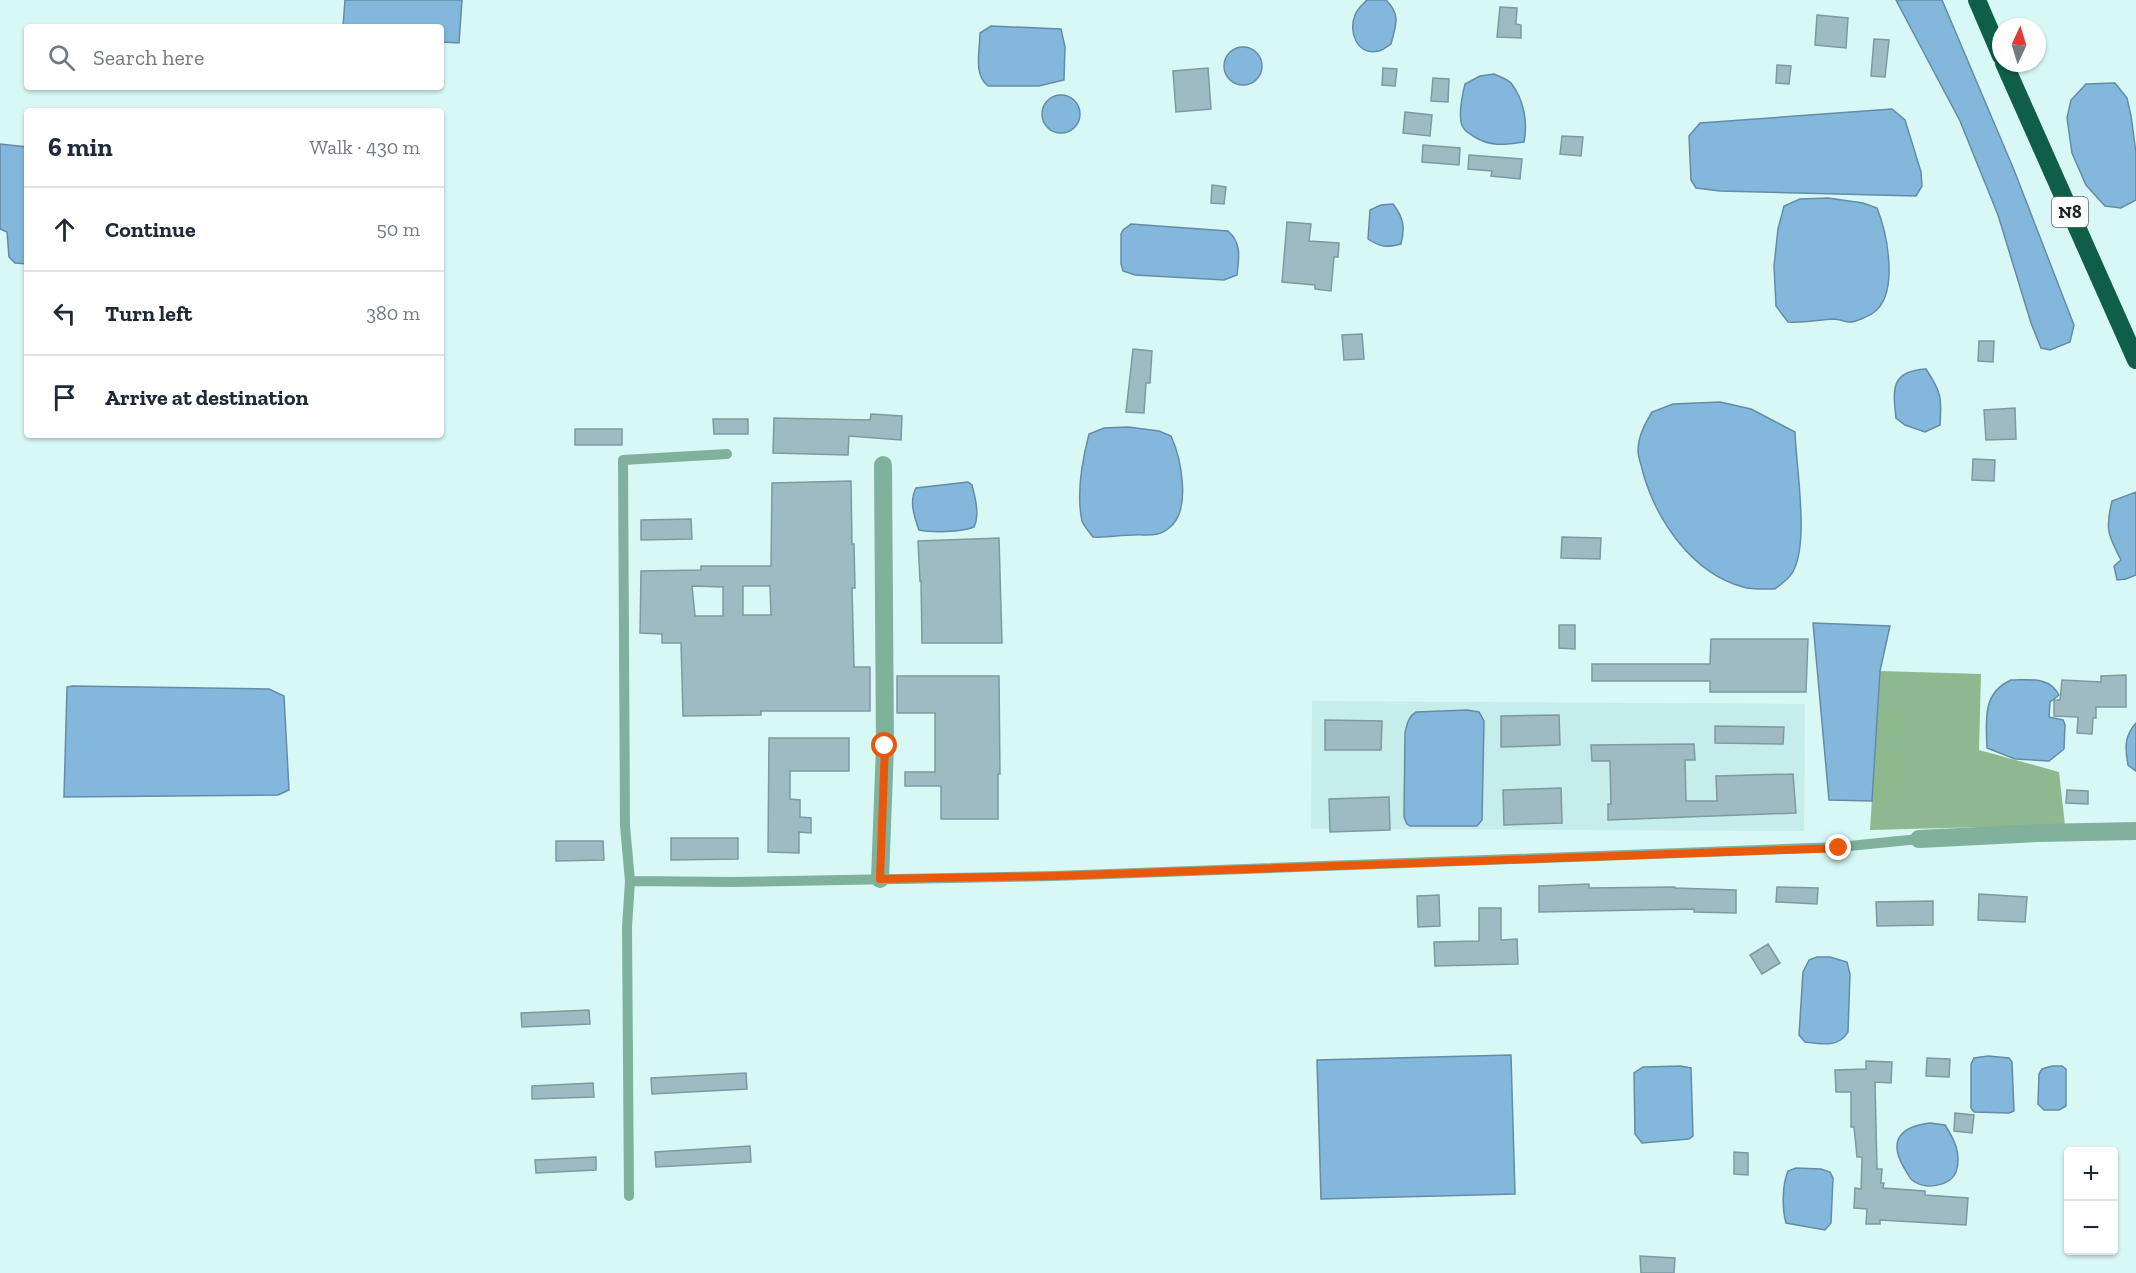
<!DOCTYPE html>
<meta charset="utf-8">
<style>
:root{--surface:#fff;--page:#f6f6f7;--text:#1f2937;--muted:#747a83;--line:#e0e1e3}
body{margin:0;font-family:"Zilla Slab",serif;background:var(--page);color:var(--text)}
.controls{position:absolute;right:18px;bottom:18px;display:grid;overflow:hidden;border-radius:6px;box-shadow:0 2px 4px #0004}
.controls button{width:54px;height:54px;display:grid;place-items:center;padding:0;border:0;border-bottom:2px solid var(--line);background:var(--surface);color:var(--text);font:30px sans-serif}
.compass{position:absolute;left:1992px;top:18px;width:54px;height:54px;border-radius:50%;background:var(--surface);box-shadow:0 2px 4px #0004;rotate:4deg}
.stop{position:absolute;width:18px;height:18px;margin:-14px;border:4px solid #ea580c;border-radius:50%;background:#fff}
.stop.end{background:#ea580c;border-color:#fff;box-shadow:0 2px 6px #0008}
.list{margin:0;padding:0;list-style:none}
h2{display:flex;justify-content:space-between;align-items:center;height:78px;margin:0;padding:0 24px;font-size:26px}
h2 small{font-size:20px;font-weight:400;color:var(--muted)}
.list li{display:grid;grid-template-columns:39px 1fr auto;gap:18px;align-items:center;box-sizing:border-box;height:84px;padding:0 24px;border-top:2px solid var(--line)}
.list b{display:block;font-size:22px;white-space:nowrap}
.list em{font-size:20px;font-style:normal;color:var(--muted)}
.icon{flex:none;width:33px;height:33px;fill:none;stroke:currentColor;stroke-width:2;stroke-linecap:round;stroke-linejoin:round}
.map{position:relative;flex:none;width:2136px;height:1273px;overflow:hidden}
.search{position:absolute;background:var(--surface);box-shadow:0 2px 4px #0004;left:24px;top:24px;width:420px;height:66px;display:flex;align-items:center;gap:15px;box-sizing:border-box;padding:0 21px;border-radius:6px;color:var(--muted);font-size:22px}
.panel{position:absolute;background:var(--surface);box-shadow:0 2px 4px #0004;left:24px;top:108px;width:420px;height:330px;border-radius:6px}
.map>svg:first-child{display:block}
.built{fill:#c5edeb}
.forest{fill:#8eb98e}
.water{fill:#83b7dc;stroke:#648ca6;stroke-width:1.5}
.building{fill:#9ebac2;stroke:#7e99a1;stroke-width:1.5;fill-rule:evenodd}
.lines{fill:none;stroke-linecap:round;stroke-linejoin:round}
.lane{stroke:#7fb19d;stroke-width:10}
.street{stroke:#7fb19d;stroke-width:18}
.highway{stroke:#0f5f48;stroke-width:18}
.route{stroke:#ea580c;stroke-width:8}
.labels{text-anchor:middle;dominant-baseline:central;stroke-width:4.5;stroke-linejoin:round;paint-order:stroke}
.shield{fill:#fff;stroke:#606868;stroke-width:1.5}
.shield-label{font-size:18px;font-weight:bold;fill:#1c2827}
</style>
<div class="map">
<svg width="2136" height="1273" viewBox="0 0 2136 1273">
<rect width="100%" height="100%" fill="#d8f8f6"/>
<!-- built -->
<path class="built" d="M1312,701l493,3 -1,127 -493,-2z"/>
<!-- forest -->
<path class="forest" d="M1880,671l101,3 -2,76 80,22 6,53 -195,5z"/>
<!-- water -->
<path class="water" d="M345,0h117l-3,43 -18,-1v-15h-98z
M1367,0h19c15,15 10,25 5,44 -3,2 -8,6 -12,7 -22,5 -31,-19 -24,-36 2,-6 7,-10 12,-15z
M1896,0h46l72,170 60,155 -4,17 -20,8 -9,-2 -10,-25 -33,-108 -38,-94z
M991,26l70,3 4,18 -1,33 -25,6h-51c-15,-12 -8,-35 -8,-53z
M1224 66a19 19 0 1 1 38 0a19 19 0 1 1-38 0Z
M1494,74c6,3 13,5 17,9 13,17 17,39 13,59 -20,3 -34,5 -51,-6 -6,-4 -11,-7 -12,-14 -2,-13 1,-26 4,-38l15,-8z
M2115,83l12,15 4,18 5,37v47l-15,8 -16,-2 -19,-21 -14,-32 -5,-35 4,-18 15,-16z
M1042 114a19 19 0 1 1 38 0a19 19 0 1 1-38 0Z
M1892,109l13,11 16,52 1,14 -6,10 -196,-5 -24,-3 -5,-8 -2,-44 11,-13z
M0,144l27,3v117l-12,-1 -6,-6 -2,-25 -7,-3z
M1828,198l35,5 14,5c10,25 23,86 -4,105 -4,3 -16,8 -21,9 -6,1 -12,-3 -18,-3 -17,1 -29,4 -46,3l-12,-16 -2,-40 4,-37 6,-23 16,-7z
M1393,204c11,14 12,24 8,40 -15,4 -21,3 -33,-5l2,-29 11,-5z
M1131,224l97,7c14,12 11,27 9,44l-13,5 -89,-5 -12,-4 -2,-7v-30l2,-4z
M1926,369c15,23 16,28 14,56l-15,7 -20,-7 -9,-7c-3,-28 -6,-47 30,-49z
M1720,402l31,7 44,23c1,35 15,113 -3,141 -3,6 -11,11 -17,16 -10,0 -22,1 -32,-2 -51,-14 -86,-66 -100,-114 -1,-7 -5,-15 -5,-22 0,-15 7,-27 14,-39l21,-8z
M1128,427l31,4 12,5c10,22 21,75 -2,92 -12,10 -22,6 -35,7 -14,0 -27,3 -41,2 -4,-5 -9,-11 -11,-16 -6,-28 0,-60 7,-87l15,-6z
M968,482l4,3c3,12 8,30 2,42 -13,5 -41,6 -55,3 -5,-14 -10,-29 -3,-42z
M2136,492v83l-10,4 -9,1 -3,-14 7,-6c-13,-25 -16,-31 -9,-59z
M1813,623l77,3 -10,45 -8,130 -43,-1z
M2011,680c19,0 38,-4 48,15l-9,7 -1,15 14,3 2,5 -1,24 -15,12 -34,-2 -28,-11c-1,-28 -5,-55 24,-68z
M72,686l197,3 15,7 5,94 -11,5 -214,2 3,-110z
M1467,710l12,2 5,9 -2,99 -5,6h-67l-3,-2 -3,-7 1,-84c2,-9 3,-16 11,-21z
M2136,723v48l-8,-6c-3,-16 -4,-29 8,-42z
M1817,957h13l17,5 3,12 -2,58c-9,16 -27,12 -43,10l-6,-7 4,-63 6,-12z
M1511,1055l4,139 -194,5 -4,-139z
M1988,1056l21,2 3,4 2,49 -5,2 -35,-1 -3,-4v-44l3,-6z
M1680,1066l11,2 2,68 -4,3 -47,4 -7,-9 -1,-61 9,-6z
M2052,1066h10l4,3v37l-7,4h-15l-6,-6 1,-30 3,-5z
M1930,1123l15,2c9,14 17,29 11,47 -6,15 -32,18 -44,8 -4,-4 -7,-11 -10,-16 -14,-27 3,-38 28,-41z
M1796,1168l25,1 9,3 3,6 -2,45 -6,7 -39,-7c-4,-14 -4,-38 2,-52z"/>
<!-- building -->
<path class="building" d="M1500,7l17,1 -1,16 5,1v13l-24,-1z
M1817,15l31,3 -2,30 -31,-3z
M1874,39l15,1 -4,37 -14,-1z
M1777,65l14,1 -2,18 -13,-1z
M1208,68l3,41 -35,3 -3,-41z
M1383,68l14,1 -2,17 -13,-1z
M1433,78l16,1 -1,23 -17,-1z
M1405,112l27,3 -2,21 -27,-3z
M1562,136l21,1 -2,19 -21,-2z
M1423,145l37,3 -1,17 -37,-3z
M1469,155l53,4 -2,20 -29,-3 1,-5 -24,-2z
M1212,185l14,2 -2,17 -13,-1z
M1287,222l24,2 -2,17 30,2 -1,14h-4l-3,34 -16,-2v-4l-33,-3z
M1362,334l2,25 -20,1 -2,-25z
M1979,341h15l-1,21 -15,-1z
M1133,349l19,2 -2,32h-4l-2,30 -18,-1z
M2015,408l1,31 -30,1 -2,-30z
M871,414l31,2 -1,24 -52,-4 -1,19 -75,-2 1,-35 96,2z
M713,419h35v15h-34z
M575,429h47v16h-47z
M1973,459l22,1 -1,21 -22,-1z
M851,481l1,63h2l1,44h-3l2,79h16v44h-109v4l-78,1 -2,-73h-19v-9l-22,-1 1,-62 60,-1v-4h70l1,-83zM692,586l31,1v29h-28zM743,586h27l1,29h-28z
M691,519l1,20 -51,1v-20z
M1562,537l39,1 -1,21 -39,-1z
M999,538l3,105h-80l-1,-62h-1l-2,-40z
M1559,625h16v24l-16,-1z
M1711,639h97l-2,53h-96v-11h-118v-17h118z
M2126,675v32h-30v11h-3l-1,16 -15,-1 1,-16 -24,-1v-16h6l2,-20 39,2v-6z
M897,676h102l1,98h-2v45h-57v-33h-36v-14h30v-59h-38z
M1559,715l1,30 -59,2v-31z
M1325,720l57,1 -1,29h-56z
M1715,726l69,1 -1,17 -68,-1z
M769,738h80v33h-59v28l10,1v17l11,1v15l-12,-1v21l-31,-1z
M1694,744l1,16h-10l1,41h31l-1,-25 77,-2 3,39 -188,7v-16h3l-1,-43h-18l-1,-16z
M1561,788l1,35 -58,2 -1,-35z
M2067,790l21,1v13l-22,-1z
M1389,797l1,33 -60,2 -1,-33z
M671,838h67v21l-67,1z
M556,841h47l1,19 -48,1z
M1589,884v4l86,-1v1l61,2v23l-42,-1v-3l-155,3v-26z
M1777,887l41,1 -1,16 -41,-2z
M1979,894l48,3 -2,25 -47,-2z
M1439,895l1,31 -22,1 -1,-31z
M1933,901v24l-56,1 -1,-24z
M1479,908h22v32l16,-1 1,25 -83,2 -1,-24 45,-1z
M1768,944l12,19 -18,11 -12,-19z
M589,1010l1,14 -68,3 -1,-14z
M1927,1058l23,1 -1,18 -23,-1z
M1866,1061l26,1 -1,21 -16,-1 2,87h5l-1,14h3l-1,5 42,3v4l43,3 -2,27 -86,-5v4h-14l1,-15 -13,-1 1,-20 6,1 1,-32h-5l-3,-30h-3v-35h-15l-1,-22 31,-1z
M746,1073l1,16 -95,5 -1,-16z
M593,1083l1,14 -62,2v-13z
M1955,1113l19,2 -2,18 -18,-2z
M750,1146l1,16 -95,5 -1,-15z
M1734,1152l14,1v22l-14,-1z
M596,1157v13l-60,3 -1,-13z
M1640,1256l35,2 -1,15h-33z"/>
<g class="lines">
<!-- lane -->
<path class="lane" d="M630,881l102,1 322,-6 785,-29 80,-8
M629,1196l-2,-269 3,-46 -5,-55 -2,-366 104,-6"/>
<!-- street -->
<path class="street" d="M1919,839l118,-6 99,-2
M880,879l5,-133 -2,-281"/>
<!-- highway -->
<path class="highway" d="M1977,0l24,56
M2004,63l132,297"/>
</g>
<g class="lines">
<!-- route -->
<path class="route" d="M885,746l-5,133 174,-3 785,-28"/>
</g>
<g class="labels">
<!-- shield labels -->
<rect class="shield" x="2052" y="197" width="36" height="30" rx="4.5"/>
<g class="shield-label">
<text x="2070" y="212">N8</text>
</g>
</g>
</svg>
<div class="controls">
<button>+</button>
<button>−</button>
</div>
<svg class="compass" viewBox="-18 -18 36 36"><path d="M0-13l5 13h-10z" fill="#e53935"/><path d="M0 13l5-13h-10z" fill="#747a83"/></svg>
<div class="stop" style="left:885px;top:746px"></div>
<div class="stop end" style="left:1839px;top:848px"></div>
<div class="search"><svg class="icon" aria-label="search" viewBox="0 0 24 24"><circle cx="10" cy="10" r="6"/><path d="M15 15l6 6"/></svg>Search here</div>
<section class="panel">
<h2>6 min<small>Walk · 430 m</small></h2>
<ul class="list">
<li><svg class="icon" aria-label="ahead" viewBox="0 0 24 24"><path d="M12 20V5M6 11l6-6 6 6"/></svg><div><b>Continue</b></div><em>50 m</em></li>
<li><svg class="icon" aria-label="left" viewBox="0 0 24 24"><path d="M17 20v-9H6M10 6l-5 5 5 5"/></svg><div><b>Turn left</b></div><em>380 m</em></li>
<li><svg class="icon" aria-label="arrive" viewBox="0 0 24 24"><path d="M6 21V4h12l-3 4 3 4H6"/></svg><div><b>Arrive at destination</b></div></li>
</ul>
</section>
</div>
